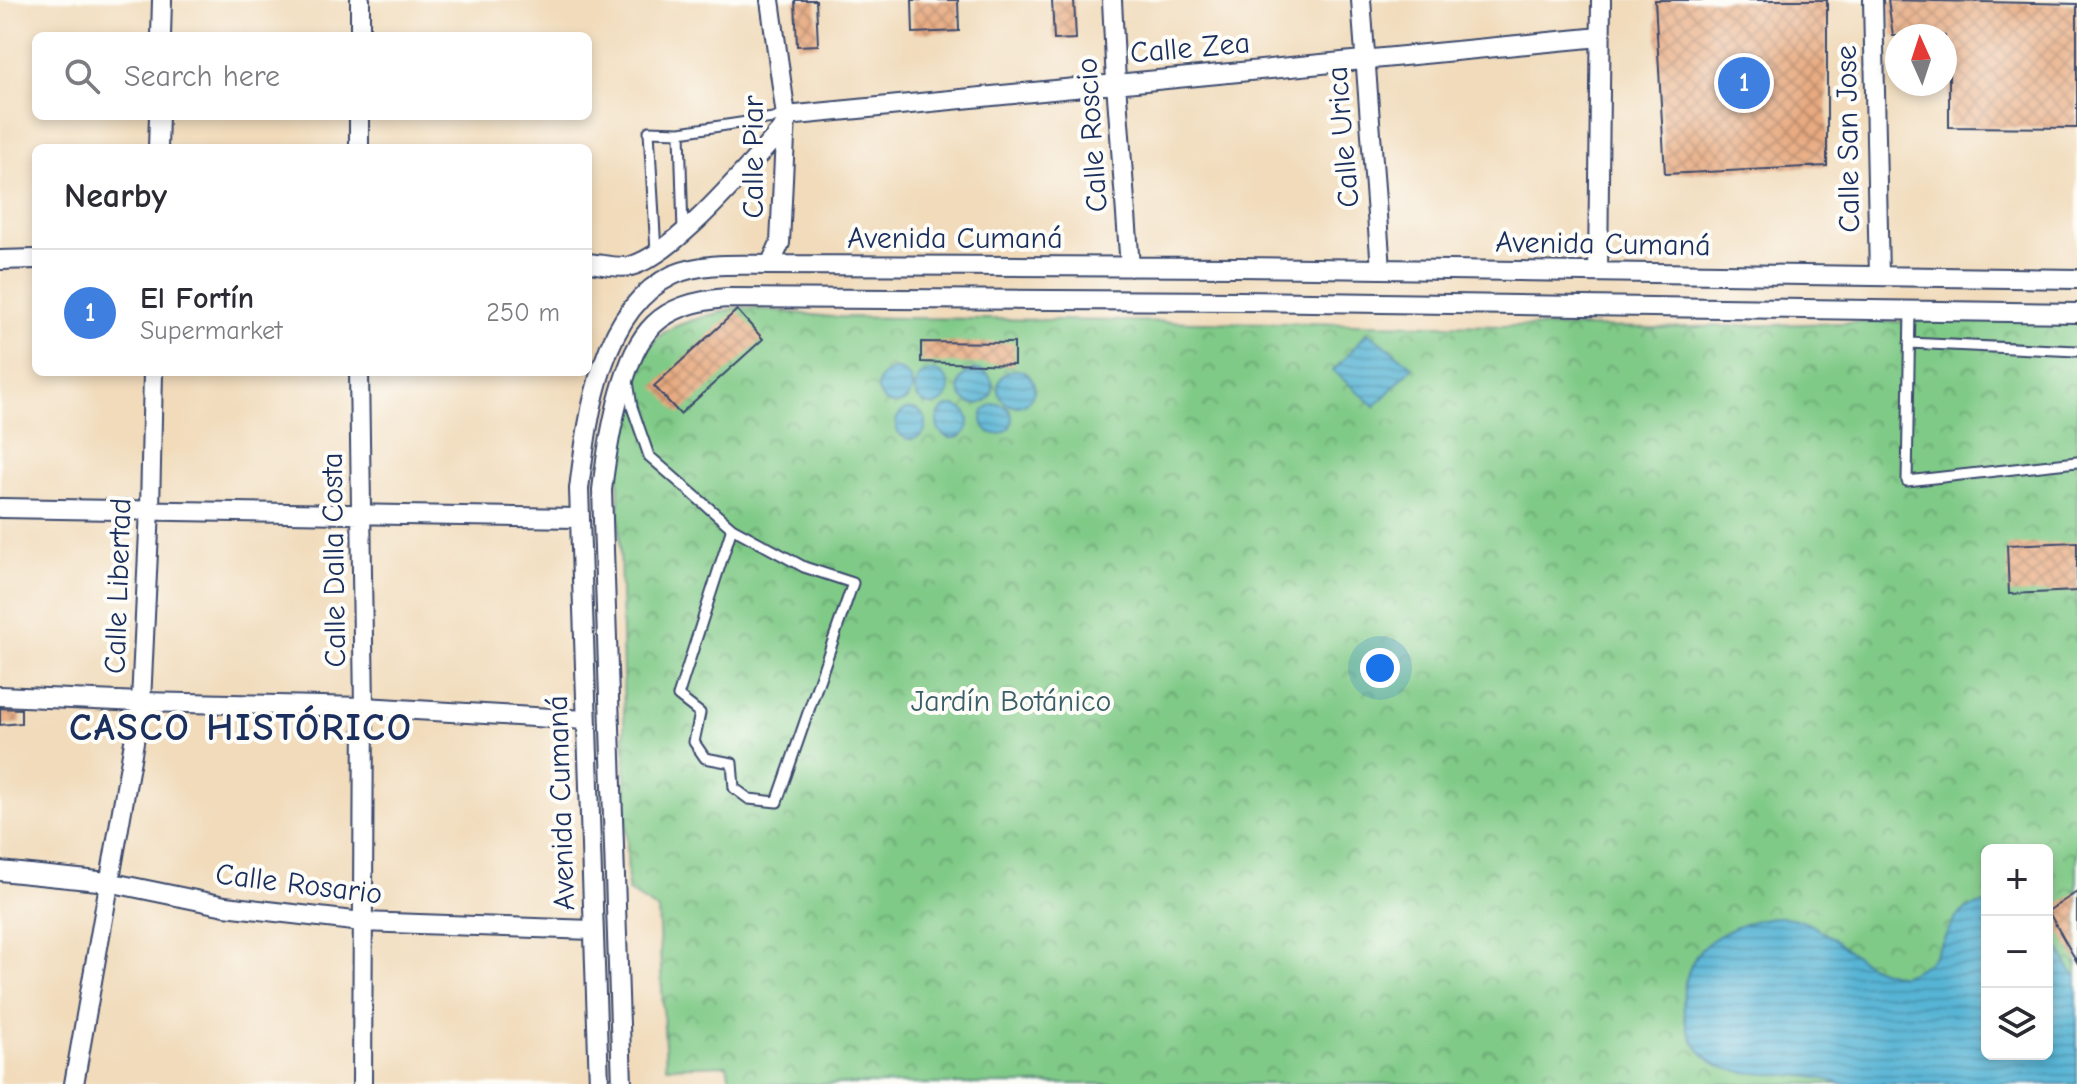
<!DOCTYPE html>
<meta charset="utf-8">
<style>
:root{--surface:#fff;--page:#f2f2f3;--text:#2b2b33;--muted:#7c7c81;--line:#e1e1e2;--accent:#111827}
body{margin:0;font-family:"Comic Neue",sans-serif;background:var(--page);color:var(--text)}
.controls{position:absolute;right:24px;bottom:24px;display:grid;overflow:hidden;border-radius:12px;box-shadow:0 4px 12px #0003}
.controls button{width:72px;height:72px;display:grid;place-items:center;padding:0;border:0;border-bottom:2px solid var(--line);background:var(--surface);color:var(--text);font:40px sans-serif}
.compass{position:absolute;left:1885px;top:24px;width:72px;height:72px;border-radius:50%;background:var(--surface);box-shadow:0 4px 12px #0003;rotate:357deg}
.you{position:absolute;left:1380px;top:668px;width:28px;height:28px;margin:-20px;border:6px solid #fff;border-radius:50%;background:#1a73e8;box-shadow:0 0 0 12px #1a73e833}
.badge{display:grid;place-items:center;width:52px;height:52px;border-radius:50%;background:var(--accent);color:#fff;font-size:26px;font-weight:700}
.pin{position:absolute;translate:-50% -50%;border:4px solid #fff;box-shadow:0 2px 8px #0006}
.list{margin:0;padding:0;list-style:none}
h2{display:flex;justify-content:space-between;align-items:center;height:104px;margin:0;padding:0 32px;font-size:34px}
h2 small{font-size:26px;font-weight:400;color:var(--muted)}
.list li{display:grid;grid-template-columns:52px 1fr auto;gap:24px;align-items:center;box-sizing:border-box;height:128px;padding:0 32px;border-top:2px solid var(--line)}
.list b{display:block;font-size:30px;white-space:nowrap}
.list p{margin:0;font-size:26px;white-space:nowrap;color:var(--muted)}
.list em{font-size:26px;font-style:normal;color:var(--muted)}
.icon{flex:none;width:44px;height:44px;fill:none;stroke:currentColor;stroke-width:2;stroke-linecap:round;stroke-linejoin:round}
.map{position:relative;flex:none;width:2077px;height:1084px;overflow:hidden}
.search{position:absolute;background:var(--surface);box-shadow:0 4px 12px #0003;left:32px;top:32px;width:560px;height:88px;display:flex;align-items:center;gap:20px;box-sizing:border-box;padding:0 28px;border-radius:12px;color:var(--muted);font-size:30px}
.panel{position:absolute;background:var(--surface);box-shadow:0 4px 12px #0003;left:32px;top:144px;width:560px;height:232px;border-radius:12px}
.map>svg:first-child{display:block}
.park{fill:url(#park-crowns);stroke:#4e7c72;stroke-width:2;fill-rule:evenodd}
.water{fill:url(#water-rules);stroke:#387299;stroke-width:2}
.building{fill:url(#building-cross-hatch)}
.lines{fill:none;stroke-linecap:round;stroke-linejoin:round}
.service-casing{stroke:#3b496c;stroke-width:13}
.minor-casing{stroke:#3b496c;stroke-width:22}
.service{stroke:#fff;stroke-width:9}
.minor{stroke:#fff;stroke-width:18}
.labels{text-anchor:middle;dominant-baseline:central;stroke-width:8;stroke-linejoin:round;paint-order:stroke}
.street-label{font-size:30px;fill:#1b2f5e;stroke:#fdfcf7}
.park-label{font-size:30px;fill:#395e6a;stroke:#fdfcf7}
.district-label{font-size:38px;font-weight:bold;letter-spacing:2px;fill:#1b2f5e;stroke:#fdfcf7}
</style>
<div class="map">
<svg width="2077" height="1084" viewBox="0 0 2077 1084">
<defs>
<pattern id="park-crowns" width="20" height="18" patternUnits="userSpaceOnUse" patternTransform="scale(2)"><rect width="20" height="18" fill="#80ca87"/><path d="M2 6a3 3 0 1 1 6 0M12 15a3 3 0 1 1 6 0" fill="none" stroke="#68a472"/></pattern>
<pattern id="water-rules" width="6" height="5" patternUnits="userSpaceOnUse" patternTransform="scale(2)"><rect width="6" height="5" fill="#56b4d4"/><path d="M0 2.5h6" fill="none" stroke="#4693af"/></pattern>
<pattern id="building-cross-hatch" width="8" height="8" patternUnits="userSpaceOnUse" patternTransform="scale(2)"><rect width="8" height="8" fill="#e8aa80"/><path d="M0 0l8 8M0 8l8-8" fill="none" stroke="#bb8b6c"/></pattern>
</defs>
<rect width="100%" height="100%" fill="#fdfcf7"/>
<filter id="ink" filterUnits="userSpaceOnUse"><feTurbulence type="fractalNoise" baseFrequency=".0125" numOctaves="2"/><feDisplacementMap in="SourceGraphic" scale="16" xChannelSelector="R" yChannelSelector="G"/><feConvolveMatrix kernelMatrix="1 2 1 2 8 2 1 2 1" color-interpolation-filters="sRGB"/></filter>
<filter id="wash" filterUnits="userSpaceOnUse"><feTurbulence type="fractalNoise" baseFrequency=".006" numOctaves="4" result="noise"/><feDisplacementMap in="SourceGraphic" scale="32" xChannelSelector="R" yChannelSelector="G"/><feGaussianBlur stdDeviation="1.8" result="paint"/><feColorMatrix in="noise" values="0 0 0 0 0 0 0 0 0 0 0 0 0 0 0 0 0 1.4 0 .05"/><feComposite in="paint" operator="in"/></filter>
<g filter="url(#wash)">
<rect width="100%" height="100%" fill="#f1dbbb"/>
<!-- park -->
<path class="park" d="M739,307l93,10 822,11 423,-11v767h-1346l-4,-19 -61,2 -8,-157 -30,-19 -10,-429c6,-38 11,-102 44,-128 15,-12 58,-21 77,-27zM1987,850h60v204h-60z"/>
<!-- water -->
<path class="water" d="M1368,332l45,35 -38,39 -42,-35z
M878 387a17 17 0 1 1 34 0a17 17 0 1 1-34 0Z
M959 387a17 17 0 1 1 34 0a17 17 0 1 1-34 0Z
M998 388a18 18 0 1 1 36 0a18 18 0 1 1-36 0Z
M915 388a17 17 0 1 1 34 0a17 17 0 1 1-34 0Z
M982 419a15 15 0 1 1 30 0a15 15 0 1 1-30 0Z
M937 422a16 16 0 1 1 32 0a16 16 0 1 1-32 0Z
M896 424a15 15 0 1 1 30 0a15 15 0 1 1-30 0Z
M1987,903v151h60v-117l14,13 8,19 8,7v108h-236c-35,-15 -98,-4 -125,-20 -37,-21 -41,-75 -20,-108 14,-22 61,-40 85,-39 37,1 60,33 90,49 9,4 19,7 29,10 14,-5 27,-10 36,-23 17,-26 14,-44 51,-50z"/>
<g id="blocks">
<!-- building -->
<path class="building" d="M795,0h21l2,45 -21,1z
M912,0h46l1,31 -46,2z
M1052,0h22l2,39 -22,1z
M1655,0h172v166l-162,8z
M1888,0l189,4v124l-128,-1v-81h-4v-10h-52z
M737,310l26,29 -83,75 -26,-28z
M921,342l93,1v22l-93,-3z
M2077,542v49l-68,3 -2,-49z
M0,708l21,1v14l-21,2z
M2077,892v70l-29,-51z"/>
</g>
</g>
<g filter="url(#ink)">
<use href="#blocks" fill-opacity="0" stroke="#3b496c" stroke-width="2"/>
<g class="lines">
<defs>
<path id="service" d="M680,132l3,100
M656,252l-7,-121 31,1 106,-16
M1910,310l-3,171 170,-19
M1909,343l168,8
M628,381l4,26 17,49 83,72 72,39 49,16 -76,219 -28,-3 -15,-11 -2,-25 -27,-5 -11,-16 6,-29 -22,-17 54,-168"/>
<path id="minor" d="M770,0l16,116 -6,127 -10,22
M1112,0l4,83 14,184
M1361,0l20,269
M1873,0l6,276
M161,36l1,-36
M360,36v-36
M786,116l814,-79
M158,148l1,-32
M359,148v-32
M0,260l36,-1
M588,263c13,1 31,6 43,3 47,-13 120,-104 155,-141
M1598,272l3,-272
M359,372l5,335 -2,377
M0,508l578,10
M0,696l141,6 223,5 222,13
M0,871l108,11 117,24 137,16 231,8
M74,1084l67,-382 9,-193 3,-137
M599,1084l-20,-595c9,-72 21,-180 94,-214 29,-13 66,-10 97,-10l468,2 839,12
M622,1084l-20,-594c4,-33 9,-65 18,-97 18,-63 38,-89 106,-95l512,3 839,12"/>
</defs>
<!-- service casing -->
<use href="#service" class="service-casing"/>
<!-- minor casing -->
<use href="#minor" class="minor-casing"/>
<!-- service -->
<use href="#service" class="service"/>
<!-- minor -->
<use href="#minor" class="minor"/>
</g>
</g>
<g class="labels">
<!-- street labels -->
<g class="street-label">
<text transform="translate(1190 48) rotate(-5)">Calle Zea</text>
<text transform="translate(1092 135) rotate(-94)">Calle Roscio</text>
<text transform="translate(1343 137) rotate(-95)">Calle Urica</text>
<text transform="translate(1848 139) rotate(-91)">Calle San Jose</text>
<text transform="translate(753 157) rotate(-90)">Calle Piar</text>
<text x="955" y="238">Avenida Cumaná</text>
<text transform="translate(1603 244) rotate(1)">Avenida Cumaná</text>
<text transform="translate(334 560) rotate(-91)">Calle Dalla Costa</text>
<text transform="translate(118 586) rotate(-88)">Calle Libertad</text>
<text transform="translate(561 803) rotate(-92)">Avenida Cumaná</text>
<text transform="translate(299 884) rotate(7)">Calle Rosario</text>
</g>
<!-- park labels -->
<g class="park-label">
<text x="1011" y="701">Jardín Botánico</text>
</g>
<!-- district labels -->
<g class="district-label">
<text x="241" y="728">CASCO HISTÓRICO</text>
</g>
</g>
</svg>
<div class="controls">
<button>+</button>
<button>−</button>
<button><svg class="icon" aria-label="layers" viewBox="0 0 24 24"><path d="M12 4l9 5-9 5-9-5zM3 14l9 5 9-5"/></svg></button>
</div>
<svg class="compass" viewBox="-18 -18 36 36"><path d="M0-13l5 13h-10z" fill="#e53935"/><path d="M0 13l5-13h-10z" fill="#7c7c81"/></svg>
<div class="you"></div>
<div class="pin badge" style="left:1744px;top:83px;background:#3f7fe0">1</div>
<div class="search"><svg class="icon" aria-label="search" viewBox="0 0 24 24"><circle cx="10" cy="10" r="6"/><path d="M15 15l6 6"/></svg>Search here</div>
<section class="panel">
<h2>Nearby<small></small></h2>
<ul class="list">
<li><span class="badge" style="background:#3f7fe0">1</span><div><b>El Fortín</b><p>Supermarket</p></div><em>250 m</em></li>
</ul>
</section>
</div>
